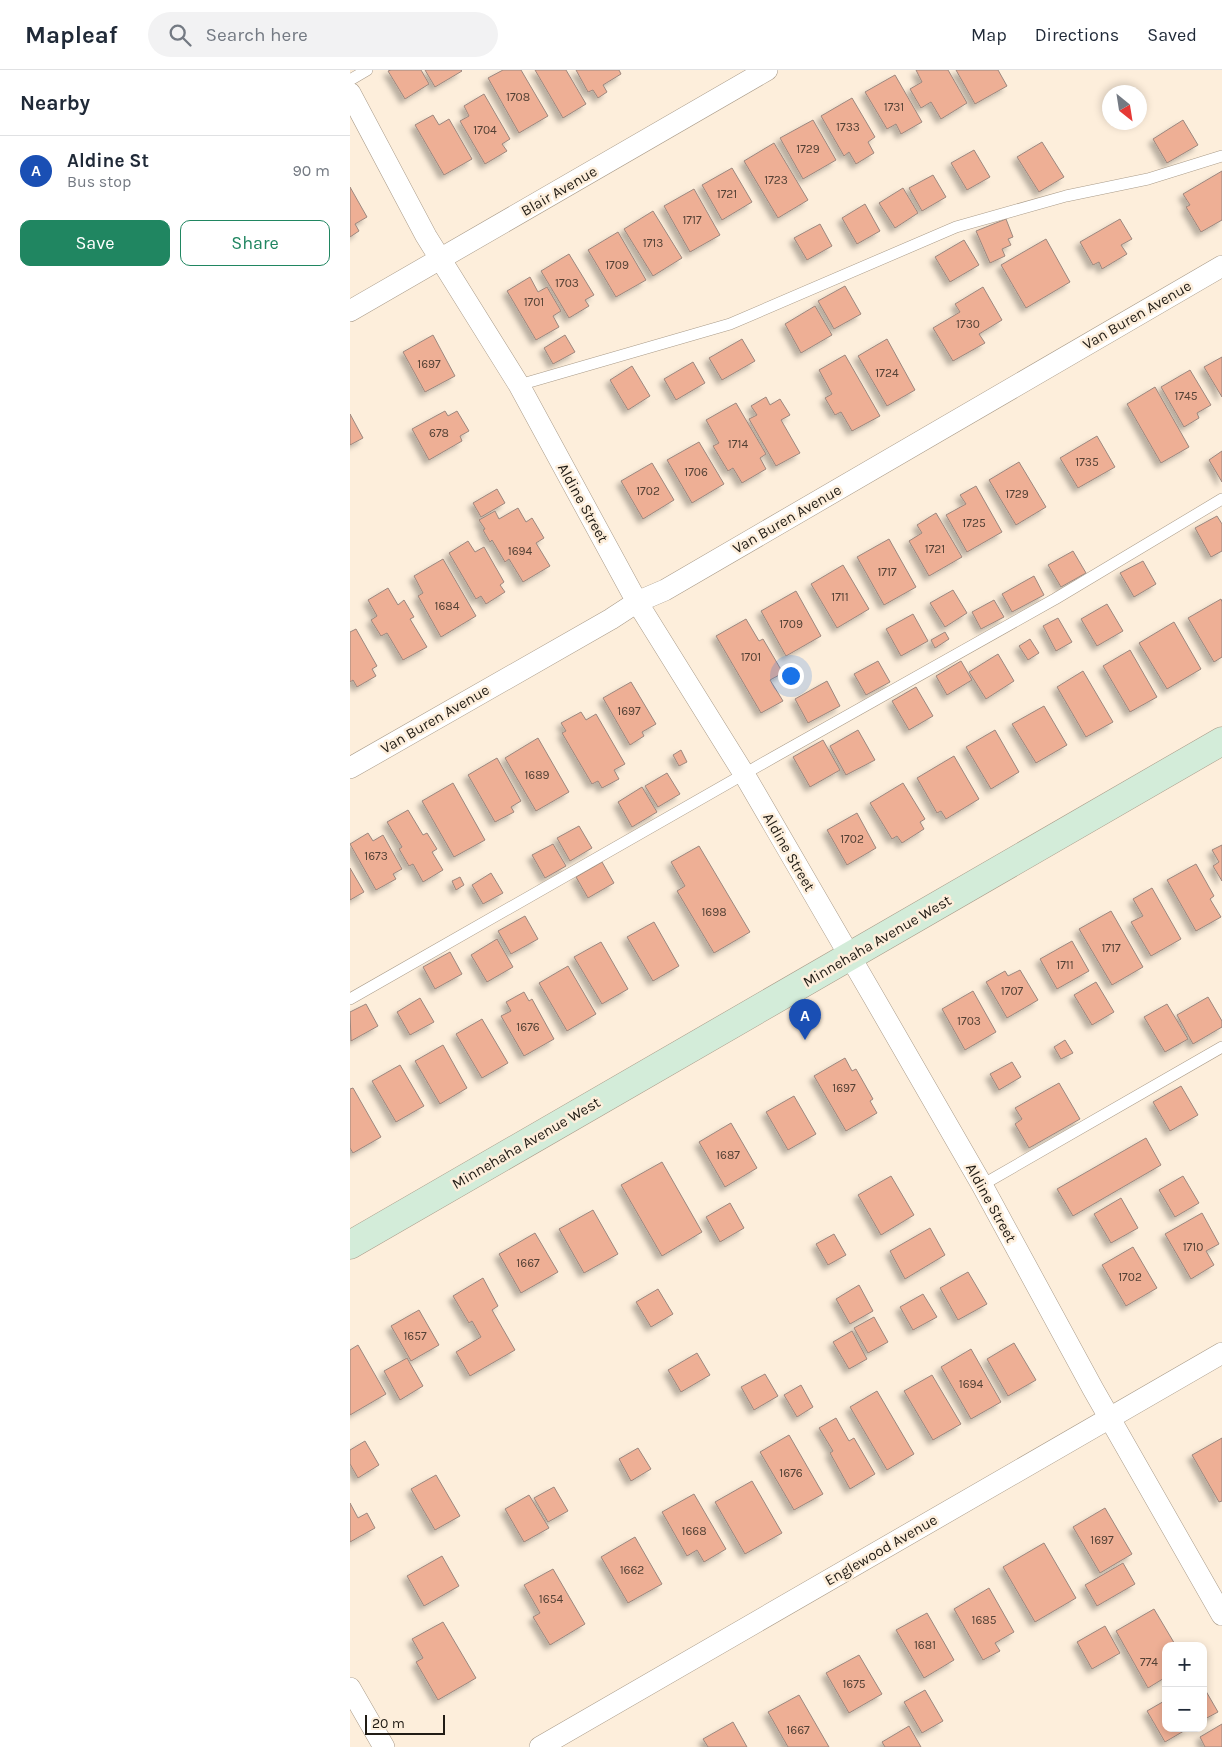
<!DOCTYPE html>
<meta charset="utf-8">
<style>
:root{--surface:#fff;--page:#f2f2f3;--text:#1f2937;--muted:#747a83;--line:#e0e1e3;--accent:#208661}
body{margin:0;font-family:Karla,sans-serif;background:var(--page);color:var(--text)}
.controls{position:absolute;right:15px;bottom:15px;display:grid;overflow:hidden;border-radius:10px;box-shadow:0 2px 8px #0003}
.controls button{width:45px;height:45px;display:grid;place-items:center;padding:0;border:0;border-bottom:1px solid var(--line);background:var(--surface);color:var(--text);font:25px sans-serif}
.compass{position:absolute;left:752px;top:15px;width:45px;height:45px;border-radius:50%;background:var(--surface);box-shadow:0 2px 8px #0003;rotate:150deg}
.scale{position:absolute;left:15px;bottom:12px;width:80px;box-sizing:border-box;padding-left:5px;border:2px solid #211c15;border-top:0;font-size:14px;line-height:18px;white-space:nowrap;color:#211c15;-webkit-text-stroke:4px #fdeedb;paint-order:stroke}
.you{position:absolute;left:440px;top:605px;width:18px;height:18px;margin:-12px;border:4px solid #fff;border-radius:50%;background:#1a73e8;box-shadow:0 0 0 8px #1a73e833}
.badge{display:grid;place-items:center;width:32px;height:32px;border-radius:50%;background:var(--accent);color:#fff;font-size:16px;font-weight:700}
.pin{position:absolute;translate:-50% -41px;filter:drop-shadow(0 1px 2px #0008)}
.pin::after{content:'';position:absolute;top:26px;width:18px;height:15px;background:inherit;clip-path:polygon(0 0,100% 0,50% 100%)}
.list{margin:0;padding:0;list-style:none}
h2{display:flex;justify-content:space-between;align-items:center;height:65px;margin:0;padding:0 20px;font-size:21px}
h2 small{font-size:16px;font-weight:400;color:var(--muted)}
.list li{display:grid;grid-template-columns:32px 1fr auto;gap:15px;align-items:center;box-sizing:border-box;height:70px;padding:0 20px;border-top:1px solid var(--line)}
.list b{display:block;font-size:19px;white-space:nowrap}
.list p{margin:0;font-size:16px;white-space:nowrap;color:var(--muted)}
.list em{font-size:16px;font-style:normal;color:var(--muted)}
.actions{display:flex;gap:10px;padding:15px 20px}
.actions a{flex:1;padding:11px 0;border:1px solid var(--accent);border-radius:10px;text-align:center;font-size:18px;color:var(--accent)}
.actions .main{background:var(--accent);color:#fff}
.icon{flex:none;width:28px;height:28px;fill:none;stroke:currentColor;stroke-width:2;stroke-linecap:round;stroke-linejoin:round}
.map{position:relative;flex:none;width:872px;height:1677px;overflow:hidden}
header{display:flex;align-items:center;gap:30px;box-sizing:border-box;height:70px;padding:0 25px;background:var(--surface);border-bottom:1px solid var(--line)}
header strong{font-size:24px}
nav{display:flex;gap:28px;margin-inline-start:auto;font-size:18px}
.search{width:350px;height:45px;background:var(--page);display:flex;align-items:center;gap:12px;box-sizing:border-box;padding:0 18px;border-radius:28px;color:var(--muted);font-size:19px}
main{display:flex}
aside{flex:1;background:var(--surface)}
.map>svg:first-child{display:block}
.building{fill:#eeaf95;stroke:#9c877e;filter:url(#shadow)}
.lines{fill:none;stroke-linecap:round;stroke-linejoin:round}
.lane-casing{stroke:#a99b89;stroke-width:12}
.street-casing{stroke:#a99b89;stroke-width:22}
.secondary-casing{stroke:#a99b89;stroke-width:29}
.lane{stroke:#fff;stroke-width:11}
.street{stroke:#fff;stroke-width:21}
.secondary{stroke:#d3ecd9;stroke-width:28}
.labels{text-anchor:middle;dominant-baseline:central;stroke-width:5;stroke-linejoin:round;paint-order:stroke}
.number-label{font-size:12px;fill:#544135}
.street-label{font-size:15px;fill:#211c15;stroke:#fdeedb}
</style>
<header>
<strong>Mapleaf</strong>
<div class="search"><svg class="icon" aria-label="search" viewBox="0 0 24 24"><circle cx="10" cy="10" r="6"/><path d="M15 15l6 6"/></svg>Search here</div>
<nav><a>Map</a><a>Directions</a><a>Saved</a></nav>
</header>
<main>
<aside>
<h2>Nearby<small></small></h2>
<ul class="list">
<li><span class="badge" style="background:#1a4fb4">A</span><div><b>Aldine St</b><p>Bus stop</p></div><em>90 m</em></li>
</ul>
<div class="actions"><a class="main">Save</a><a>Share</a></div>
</aside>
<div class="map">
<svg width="872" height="1677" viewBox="0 0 872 1677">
<defs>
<filter id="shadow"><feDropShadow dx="-4.5" dy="4.5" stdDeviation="2.5" flood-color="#0004"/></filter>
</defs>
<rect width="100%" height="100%" fill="#fdeedb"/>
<!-- building -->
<path class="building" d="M41,0h30l8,14 -24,15 -17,-28z
M75,0h36l1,1 -27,16z
M153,0h18l27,46 -29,17 -31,-55z
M185,0h31l20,34 -23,14z
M226,0h43l2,4 -18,11 4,7 -9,6 -5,-8 -5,2z
M566,0h32l19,33 -26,16 -10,-17 -10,6 -11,-19 12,-7z
M606,0h42l9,16 -32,18z
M545,5l27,47 -21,12 -5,-10 -9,5 -22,-37z
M134,24l26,45 -8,5 5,7 -22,13 -25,-43 9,-5 -5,-10z
M502,28l23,39 -7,5 6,11 -18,11 -7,-12 -5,4 -23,-40z
M83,45l6,10 10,-6 23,40 -28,16 -29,-50z
M463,50l23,40 -33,19 -23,-41z
M833,50l15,25 -31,18 -14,-24z
M692,72l22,35 -25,15 -22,-35z
M424,73l34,57 -30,18 -34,-57z
M624,80l16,27 -23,13 -16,-27z
M382,98l20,34 -30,18 -20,-35z
M872,101v49l-21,12 -15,-25 4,-2 -7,-11z
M583,105l13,22 -24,14 -13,-23z
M0,117l17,30 -12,7 4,7 -9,6z
M553,118l15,25 -23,15 -16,-25z
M344,119l26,46 -30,17 -26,-46z
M515,134l15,27 -23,13 -15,-26z
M303,141l29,47 -29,18 -29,-47z
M656,149l7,18 -5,2 3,6 -9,4 3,7 -15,7 -14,-32z
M770,149l12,20 -11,6 6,9 -25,15 -3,-7 -6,3 -13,-23z
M470,154l12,22 -25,14 -13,-22z
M268,162l28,48 -30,17 -28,-47z
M696,169l24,43 -44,26 -25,-43z
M614,170l15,25 -29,17 -15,-25z
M219,184l25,41 -9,5 4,6 -20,12 -28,-47z
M180,207l8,15 9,-5 14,24 -8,5 6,11 -23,13 -29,-49z
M495,216l16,28 -27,15 -16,-28z
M633,217l19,33 -23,14 6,9 -32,18 -20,-33 27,-16 -5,-8z
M465,236l17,29 -31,18 -16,-29z
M83,265l22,41 -30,16 -22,-40z
M215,265l10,17 -22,12 -9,-16z
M392,269l13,22 -33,19 -13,-22z
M537,269l28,51 -28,16 -29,-50z
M495,285l35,61 -28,15 -11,-19 -6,3 -10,-17 7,-4 -13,-24z
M872,287v40l-18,-30z
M343,292l12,21 -29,17 -12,-21z
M282,296l18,30 -22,14 -18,-30z
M840,300l21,35 -14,8 2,5 -15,9 -23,-40z
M805,317l34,60 -28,16 -34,-59z
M416,327l4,8 10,-6 10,16 -9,5 19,33 -24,13 -27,-47 8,-4 -6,-9z
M386,333l30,51 -6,4 6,11 -24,14 -9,-15 -5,3 -15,-25 6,-3 -13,-23z
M95,341l3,5 9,-5 12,20 -9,5 2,5 -33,19 -17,-31z
M0,344l13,24 -13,7z
M747,366l18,31 -37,21 -18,-30z
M349,372l25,42 -32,19 -25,-43z
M872,381v31l-13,-22z
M669,392l27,45 -30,18 -27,-45z
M302,393l22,37 -31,19 -22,-38z
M626,416l26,46 -35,20 -21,-37 20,-11 -6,-9z
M147,419l8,14 -24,14 -8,-14z
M168,438l8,14 6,-4 12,20 -8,5 14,23 -27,16 -14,-23 -4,3 -13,-22 -2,2 -7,-12 2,-1 -6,-9 16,-9 4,8z
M586,443l26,44 -33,19 -20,-35 13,-8 -5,-8z
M867,446l5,8v27l-11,6 -16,-29z
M539,469l27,48 -32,18 -27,-48z
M118,471l7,11 9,-5 20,35 -4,3 5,7 -19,12 -5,-8 -5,3 -27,-46z
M723,481l13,22 -25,14 -13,-22z
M93,489l33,57 -35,21 -23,-41 5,-3 -9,-17z
M793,491l13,23 -22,13 -14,-24z
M493,495l26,44 -32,19 -26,-44z
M684,506l10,19 -32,17 -10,-18z
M38,518l10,17 6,-5 10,17 -4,2 17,28 -24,13 -16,-27 -6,3 -10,-16 6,-4 -9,-16z
M603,520l14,23 -22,14 -15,-24z
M446,521l25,45 -35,20 -25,-45z
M871,529l1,3v55l-8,5 -26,-44z
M644,530l10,17 -23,12 -9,-17z
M757,534l16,27 -26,15 -16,-27z
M563,544l15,27 -27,15 -15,-27z
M708,548l14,24 -16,9 -13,-25z
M396,549l13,22 4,-2 20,34 -13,7 13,21 -22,12 -45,-77z
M824,552l27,47 -34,20 -28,-46z
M6,559l21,37 -5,3 4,7 -19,11 -4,-7 -3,2v-50z
M595,562l4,7 -14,9 -4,-8z
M680,569l9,14 -11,7 -9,-14z
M780,580l27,47 -27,15 -27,-46z
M648,584l16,27 -28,18 -17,-27z
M528,591l12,21 -24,13 -12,-21z
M611,591l11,19 -25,15 -11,-19z
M733,601l30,51 -27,15 -29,-50z
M477,611l13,25 -32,17 -13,-24z
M281,612l25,42 -14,8 2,4 -14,9 -27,-47z
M566,617l17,29 -24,14 -17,-29z
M694,636l23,39 -31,18 -24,-39z
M231,642l5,8 10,-6 29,50 -11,6 5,9 -17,9 -4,-7 -6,3 -30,-51 4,-2 -5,-8z
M508,660l17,30 -29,15 -16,-29z
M645,660l24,42 -28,17 -25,-42z
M188,668l31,54 -33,19 -31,-53z
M473,670l17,30 -30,17 -17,-30z
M331,680l6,12 -8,4 -6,-11z
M604,686l25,43 -33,20 -5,-8 -4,2 -20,-35z
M147,688l24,43 -10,6 3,5 -19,10 -27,-47z
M317,703l13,21 -22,13 -13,-21z
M103,713l32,57 -31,17 -32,-56z
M553,713l22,36 -5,3 4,7 -22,14 -5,-7 -5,3 -22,-36z
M292,717l15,25 -25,15 -14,-25z
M58,740l15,25 4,-2 10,16 -5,3 11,18 -20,12 -10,-18 -4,2 -10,-17 3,-2 -15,-25z
M507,743l19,35 -29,17 -20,-35z
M229,756l13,22 -22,13 -13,-23z
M18,763l5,8 10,-6 19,34 -9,5 3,5 -20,11 -26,-46z
M203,774l13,22 -21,12 -13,-23z
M872,775v36l-9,-15 6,-4 -7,-12z
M349,776l51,86 -36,21 -37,-62 8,-5 -14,-24z
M252,792l12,21 -26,15 -12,-21z
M846,794l18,32 -4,3 11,18 -25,14 -29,-51z
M0,798l14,24 -14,8z
M141,803l12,20 -20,11 -11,-19z
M110,807l4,8 -8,5 -4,-9z
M802,818l29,51 -30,17 -20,-34 12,-6 -10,-17z
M761,841l32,56 -31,18 -33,-56z
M175,846l13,23 -27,15 -13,-23z
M304,852l25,44 -26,15 -26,-44z
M147,869l16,28 -26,15 -16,-27z
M722,871l17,30 -32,18 -17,-30z
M251,872l27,47 -26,15 -28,-47z
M100,882l12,22 -27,15 -12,-22z
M218,896l28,48 -29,17 -28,-48z
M670,900l18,30 -31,18 -21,-36 19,-11 3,5z
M746,912l18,30 -22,13 -18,-30z
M623,921l23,41 -31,18 -23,-41z
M174,922l5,9 3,-2 22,40 -30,17 -23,-40 10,-5 -5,-9z
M858,927l14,24v6l-29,17 -16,-29z
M70,928l14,24 -24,13 -13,-23z
M16,934l12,22 -27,15 -1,-29z
M817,934l21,35 -23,13 -21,-35z
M132,949l26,44 -26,15 -26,-44z
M715,970l8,13 -12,6 -7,-12z
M93,975l24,43 -27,16 -25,-43z
M495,988l7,13 4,-2 17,30 -3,2 7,12 -31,18 -32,-55z
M662,992l9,15 -22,13 -9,-16z
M50,995l24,41 -28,16 -24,-41z
M709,1013l21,36 -51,29 -14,-24 7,-5 -7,-11z
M831,1016l17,29 -28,16 -17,-29z
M3,1018l28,49 -28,16 -3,-5v-59z
M444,1026l22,38 -28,16 -22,-38z
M381,1053l26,45 -32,19 -26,-45z
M796,1068l15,27 -88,51 -16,-27z
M312,1092l40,70 -40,24 -41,-71z
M541,1106l23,39 -33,20 -23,-40z
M833,1106l16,27 -24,14 -16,-27z
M771,1128l17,30 -27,15 -17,-29z
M380,1133l14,25 -24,14 -14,-25z
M243,1140l25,44 -34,19 -25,-44z
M852,1143l17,31 -13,7 8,14 -23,14 -26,-45z
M580,1158l15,27 -40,24 -15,-28z
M185,1163l23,39 -37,21 -22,-39z
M484,1164l12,21 -18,10 -12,-21z
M783,1177l24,41 -31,18 -24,-41z
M618,1202l19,32 -29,16 -18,-32z
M133,1208l15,28 -6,4 23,40 -45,26 -14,-24 25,-15 -9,-16 -3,2 -16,-27z
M509,1215l14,26 -23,13 -14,-25z
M308,1219l15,25 -22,13 -15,-25z
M573,1224l14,23 -24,13 -13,-23z
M69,1240l20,35 -28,16 -20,-35z
M524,1247l14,25 -20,11 -14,-25z
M502,1261l15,28 -18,10 -16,-27z
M664,1273l22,37 -28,16 -21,-37z
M8,1275l28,49 -36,21v-65z
M621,1279l30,53 -30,17 -30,-52z
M347,1283l13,22 -29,17 -13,-22z
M57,1288l16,28 -23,14 -16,-29z
M415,1304l13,22 -24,14 -13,-23z
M582,1305l29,49 -28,16 -29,-49z
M451,1315l12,22 -16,10 -13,-22z
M527,1321l37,63 -27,16 -37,-63z
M486,1348l13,23 5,-3 21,36 -25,15 -20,-36 3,-2 -14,-23z
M439,1365l34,59 -29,16 -34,-58z
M872,1368v63l-3,1 -27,-47z
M15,1371l14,24 -21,13 -8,-14v-14z
M288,1378l13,21 -20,12 -12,-22z
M86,1405l24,41 -25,14 -24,-41z
M402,1411l30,52 -37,21 -30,-52z
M204,1417l14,24 -20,11 -14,-24z
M344,1424l32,55 -22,13 -7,-12 -10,6 -25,-44z
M179,1425l20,33 -25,14 -19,-33z
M0,1433l8,15 9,-5 8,15 -25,14z
M755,1438l27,46 -32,19 -27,-46z
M285,1467l27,47 -34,19 -27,-46z
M694,1473l32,55 -41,24 -32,-55z
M92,1486l17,30 -35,20 -17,-30z
M773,1493l12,21 -38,22 -12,-21z
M203,1499l32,55 -35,21 -17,-28 7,-4 -16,-28z
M639,1518l25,44 -19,11 5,8 -17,9 -29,-51z
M804,1539l22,37h-10v31l-18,11 -32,-57z
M577,1543l27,47 -30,18 -28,-48z
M93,1552l33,56 -38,22 -22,-38 7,-4 -11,-19z
M755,1556l15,27 -28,16 -15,-27z
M509,1585l23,39 -33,19 -23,-40z
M853,1616l15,26 -15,8z
M575,1620l18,31 -21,12 -18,-31z
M449,1625l30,52h-41l-20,-35z
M816,1630v28h23l-24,14 -18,-31z
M383,1652l14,25h-39l-5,-8z
M872,1654v23h-17l-5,-10z
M559,1656l12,21h-36l-3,-5z"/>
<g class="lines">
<defs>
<path id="lane" d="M0,10l17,-10
M169,315l211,-61 226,-97 110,-31 82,-17 74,-23
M0,929l424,-242 281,-158 167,-100
M632,1115l240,-138"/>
<path id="street" d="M0,23l76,143 93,149 118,217 107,172 129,222 109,189 111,204 129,226
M0,241l417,-241
M0,698l261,-149 26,-17 28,-12 557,-324
M0,1618l34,59
M190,1677l682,-394"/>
<path id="secondary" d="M0,1175l872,-504"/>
</defs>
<!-- lane casing -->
<use href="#lane" class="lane-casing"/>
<!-- street casing -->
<use href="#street" class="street-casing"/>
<!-- secondary casing -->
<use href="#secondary" class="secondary-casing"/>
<!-- lane -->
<use href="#lane" class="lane"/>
<!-- street -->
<use href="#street" class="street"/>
<!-- secondary -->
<use href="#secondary" class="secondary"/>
</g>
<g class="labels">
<!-- number labels -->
<g class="number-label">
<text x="168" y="27">1708</text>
<text x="544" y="37">1731</text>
<text x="498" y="57">1733</text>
<text x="135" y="60">1704</text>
<text x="458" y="79">1729</text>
<text x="426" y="110">1723</text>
<text x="377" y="124">1721</text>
<text x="342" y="150">1717</text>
<text x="303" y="173">1713</text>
<text x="267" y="195">1709</text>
<text x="217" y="213">1703</text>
<text x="184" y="232">1701</text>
<text x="618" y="254">1730</text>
<text x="79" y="294">1697</text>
<text x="537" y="303">1724</text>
<text x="836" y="326">1745</text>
<text x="89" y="363">678</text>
<text x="388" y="374">1714</text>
<text x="737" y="392">1735</text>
<text x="346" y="402">1706</text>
<text x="298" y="421">1702</text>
<text x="667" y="424">1729</text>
<text x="624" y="453">1725</text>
<text x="585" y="479">1721</text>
<text x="170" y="481">1694</text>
<text x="537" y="502">1717</text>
<text x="490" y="527">1711</text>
<text x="97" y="536">1684</text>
<text x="441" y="554">1709</text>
<text x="401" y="587">1701</text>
<text x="279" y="641">1697</text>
<text x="187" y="705">1689</text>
<text x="502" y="769">1702</text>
<text x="26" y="786">1673</text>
<text x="364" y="842">1698</text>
<text x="761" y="878">1717</text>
<text x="715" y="895">1711</text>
<text x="662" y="921">1707</text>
<text x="619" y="951">1703</text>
<text x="178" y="957">1676</text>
<text x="494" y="1018">1697</text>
<text x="378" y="1085">1687</text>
<text x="843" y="1177">1710</text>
<text x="178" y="1193">1667</text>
<text x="780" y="1207">1702</text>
<text x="65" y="1266">1657</text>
<text x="621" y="1314">1694</text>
<text x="441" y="1403">1676</text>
<text x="344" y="1461">1668</text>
<text x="752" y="1470">1697</text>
<text x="282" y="1500">1662</text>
<text x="201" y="1529">1654</text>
<text x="634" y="1550">1685</text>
<text x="575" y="1575">1681</text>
<text x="799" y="1592">774</text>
<text x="504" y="1614">1675</text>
<text x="448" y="1660">1667</text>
</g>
<!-- street labels -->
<g class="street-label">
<text transform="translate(209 121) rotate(-30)">Blair Avenue</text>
<text transform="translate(787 245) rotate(-30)">Van Buren Avenue</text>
<text transform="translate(233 433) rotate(61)">Aldine Street</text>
<text transform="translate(437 449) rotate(-30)">Van Buren Avenue</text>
<text transform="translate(85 649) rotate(-30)">Van Buren Avenue</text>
<text transform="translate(439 782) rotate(60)">Aldine Street</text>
<text transform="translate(527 871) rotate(-30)">Minnehaha Avenue West</text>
<text transform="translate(176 1073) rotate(-30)">Minnehaha Avenue West</text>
<text transform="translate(641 1133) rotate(61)">Aldine Street</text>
<text transform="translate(531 1480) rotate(-30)">Englewood Avenue</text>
</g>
</g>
</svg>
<div class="controls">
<button>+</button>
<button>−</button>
</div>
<svg class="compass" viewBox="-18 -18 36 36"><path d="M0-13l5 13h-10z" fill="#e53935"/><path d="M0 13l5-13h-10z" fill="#747a83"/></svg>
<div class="scale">20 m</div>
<div class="you"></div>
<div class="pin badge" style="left:455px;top:970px;background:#1a4fb4">A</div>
</div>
</main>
